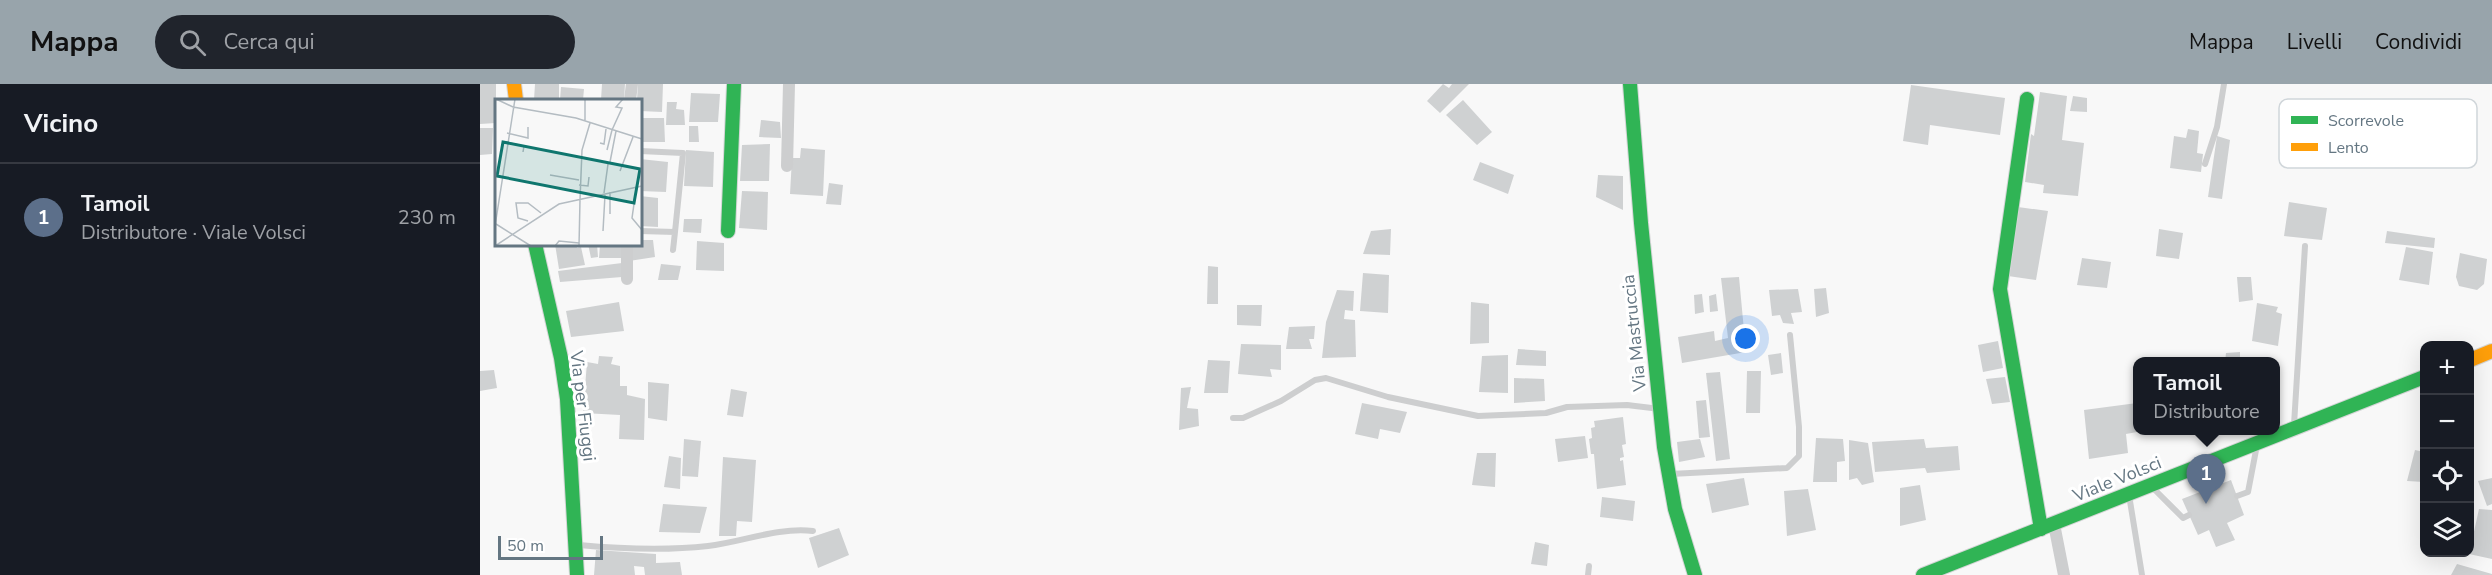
<!DOCTYPE html>
<html lang="it">
<meta charset="utf-8">
<style>
:root{--surface:#171b24;--page:#20242c;--text:#f1f3f6;--muted:#9ea1a6;--line:#363941;--accent:#98a4ab}
body{margin:0;font-family:"Nunito Sans",sans-serif;background:var(--page);color:var(--text)}
.controls{position:absolute;right:18px;bottom:18px;display:grid;overflow:hidden;border-radius:12px;box-shadow:0 6px 24px #0002}
.controls button{width:54px;height:54px;display:grid;place-items:center;padding:0;border:0;border-bottom:2px solid var(--line);background:var(--surface);color:var(--text);font:30px sans-serif}
.scale{position:absolute;left:18px;bottom:15px;width:105px;box-sizing:border-box;padding-left:6px;border:3px solid #647682;border-top:0;font-size:16px;line-height:21px;white-space:nowrap;color:#647682;-webkit-text-stroke:4px #fff;paint-order:stroke}
.you{position:absolute;left:1266px;top:255px;width:21px;height:21px;margin:-15px;border:4px solid #fff;border-radius:50%;background:#1a73e8;box-shadow:0 0 0 9px #1a73e833}
.badge{display:grid;place-items:center;width:39px;height:39px;border-radius:50%;background:var(--accent);color:#fff;font-size:20px;font-weight:700}
.pin{position:absolute;translate:-50% -50px;filter:drop-shadow(0 2px 3px #0008)}
.pin::after{content:'';position:absolute;top:32px;width:21px;height:18px;background:inherit;clip-path:polygon(0 0,100% 0,50% 100%)}
.popup{position:absolute;left:1653px;top:273px;width:147px;height:78px;box-sizing:border-box;display:grid;place-content:center;border-radius:12px;background:var(--surface);filter:drop-shadow(0 2px 4px #0005);font-size:20px;white-space:nowrap;color:var(--muted)}
.popup b{font-size:22px;color:var(--text)}
.popup::after{content:'';position:absolute;left:50%;top:100%;margin-left:-12px;border:12px solid transparent;border-top-color:var(--surface)}
.list{margin:0;padding:0;list-style:none}
h2{display:flex;justify-content:space-between;align-items:center;height:78px;margin:0;padding:0 24px;font-size:26px}
h2 small{font-size:20px;font-weight:400;color:var(--muted)}
.list li{display:grid;grid-template-columns:39px 1fr auto;gap:18px;align-items:center;box-sizing:border-box;height:108px;padding:0 24px;border-top:2px solid var(--line)}
.list b{display:block;font-size:22px;white-space:nowrap}
.list p{margin:0;font-size:20px;white-space:nowrap;color:var(--muted)}
.list em{font-size:20px;font-style:normal;color:var(--muted)}
.icon{flex:none;width:33px;height:33px;fill:none;stroke:currentColor;stroke-width:2;stroke-linecap:round;stroke-linejoin:round}
.map{position:relative;flex:none;width:2012px;height:491px;overflow:hidden}
header{display:flex;align-items:center;gap:36px;box-sizing:border-box;height:84px;padding:0 30px;background:var(--accent);color:#111}
header strong{font-size:28px}
nav{display:flex;gap:33px;margin-inline-start:auto;font-size:21px}
.search{width:420px;height:54px;background:var(--page);display:flex;align-items:center;gap:15px;box-sizing:border-box;padding:0 21px;border-radius:33px;color:var(--muted);font-size:22px}
main{display:flex}
aside{flex:1;background:var(--surface)}
.map>svg:first-child{display:block}
.building{fill:#cfd1d2}
.lines{fill:none;stroke-linecap:round;stroke-linejoin:round}
.fast-casing{stroke:#d4d5d6;stroke-width:16}
.slow-casing{stroke:#d4d5d6;stroke-width:16}
.lane{stroke:#cdcecf;stroke-width:6}
.street{stroke:#cdcecf;stroke-width:12}
.fast{stroke:#30b455;stroke-width:14}
.slow{stroke:#ff9f0a;stroke-width:14}
.labels{text-anchor:middle;dominant-baseline:central;stroke-width:6;stroke-linejoin:round;paint-order:stroke}
.street-label{font-size:18px;fill:#647682;stroke:#fff}
.inset-road{fill:none;stroke:#b4bcc2;stroke-width:1.5}
.view{fill:#0f766e;fill-opacity:0.15;stroke:#0f766e;stroke-width:3}
.inset-edge{fill:none;stroke:#647682;stroke-width:3}
.key{fill:#fff;stroke:#d0d6da;stroke-width:1.5}
.key-label{font-size:16px;fill:#647682}
</style>
<header>
<strong>Mappa</strong>
<div class="search"><svg class="icon" aria-label="search" viewBox="0 0 24 24"><circle cx="10" cy="10" r="6"/><path d="M15 15l6 6"/></svg>Cerca qui</div>
<nav><a>Mappa</a><a>Livelli</a><a>Condividi</a></nav>
</header>
<main>
<aside>
<h2>Vicino<small></small></h2>
<ul class="list">
<li><span class="badge" style="background:#5c6f8a">1</span><div><b>Tamoil</b><p>Distributore · Viale Volsci</p></div><em>230 m</em></li>
</ul>
</aside>
<div class="map">
<svg width="2012" height="491" viewBox="0 0 2012 491">
<rect width="100%" height="100%" fill="#f8f8f8"/>
<!-- building -->
<path class="building" d="M0,0h16v39l-16,1z
M55,0h24v16h-25z
M122,0h23l-1,16h-23z
M158,0h25l-1,28 -22,-1v-11h-3z
M963,0l6,4 3,-4h17l-29,29 -13,-12z
M1431,1l94,13 -5,37 -70,-10 -2,20 -25,-4z
M81,3l23,2 -1,11h-23z
M1560,8l27,4 -5,44 22,3 -6,53 -35,-3 1,-8 -19,-3 6,-48 3,2z
M211,9l29,1 -2,28h-29z
M1593,12l14,2v14l-17,-1z
M983,16l29,32 -15,13 -31,-30z
M187,18h10l-1,7 8,1 1,15h-19z
M1964,33l17,3 -2,24 -18,-2z
M160,34h24l1,24h-25z
M281,36l19,2 1,16 -22,-1z
M209,42h9l1,16h-10z
M0,44h13l-1,26 -12,1z
M1708,45l11,2 -2,22 6,1 -2,18 -31,-4 4,-32 12,2z
M1737,52l13,4 -8,59 -14,-2z
M290,60l-1,37h-29l2,-36z
M321,64l24,2 -2,46 -33,-2 2,-36h8z
M206,66l28,2 -1,35 -29,-1z
M160,75l28,3 -2,30 -26,-1z
M1000,78l34,13 -6,19 -35,-14z
M1118,91l25,1v34l-27,-13z
M349,99l14,2 -2,20 -15,-1z
M262,107l26,1 -1,38 -28,-2z
M160,112l18,2v29l-18,-1z
M1809,118l38,6 -5,32 -38,-4z
M1538,123l30,4 -12,69 -28,-4z
M204,135h18l-1,14 -18,-1z
M911,145l-1,26 -27,-1 8,-23z
M1679,145l24,4 -4,26 -23,-3z
M1907,147l48,7 -1,10 -49,-5z
M160,156h13l2,17 -26,4 1,-17h10z
M217,157l27,2v28l-28,-1z
M75,160h21l1,4 4,-1 4,18 -26,4z
M108,160h9l1,13 -7,1z
M120,160h21v14h-22z
M1926,163l27,5 -4,33 -30,-5z
M1980,169l27,6 -3,25 -7,6 -18,-4 -3,-9z
M1602,174l29,4 -4,26 -30,-3z
M142,179v14l-62,5 -2,-11z
M181,180l20,2 -3,14h-20z
M728,182l10,1v37h-11z
M883,189l26,2 -1,38 -28,-2z
M1259,193l7,75 -64,11 -4,-26 36,-6 1,10 13,-3 -7,-60z
M1757,193h14l2,23 -14,2z
M1346,204l3,25 -13,4 -2,-28z
M1318,205l4,23 -11,1 3,11 -11,-1 -3,-8 -8,1 -3,-26z
M857,206l17,1 -1,20 -8,-1 -1,9 11,1 1,37 -34,1 4,-36z
M1222,210l2,18 -9,2 -1,-19z
M1236,210l2,17 -8,1 -1,-16z
M139,218l5,29 -53,6 -5,-26z
M991,218l18,2v39l-19,1z
M1777,219l21,4 -2,5 6,2 -4,32 -26,-5z
M757,221h25l-1,21 -24,-1z
M835,242l-1,13h-5l3,10h-26l3,-22z
M1518,257l5,27 -20,4 -5,-27z
M761,260l40,1v25l-11,-1 2,8 -34,-3z
M1038,265l28,2v15l-30,-1z
M1760,268v10h-15l1,-9z
M1301,269l2,20 -12,2 -3,-20z
M1028,271v38l-29,-1 3,-36z
M119,272l14,1 -2,7 9,2v20h7v9l18,4 -1,41 -25,-1 1,-24 -37,-2 4,-51 11,2z
M728,276l22,1 -2,32h-24z
M14,286l3,18 -17,3v-20z
M1267,287h14l-1,42h-14z
M1240,288l10,87 -14,2 -10,-88z
M1525,293l5,25 -18,2 -6,-25z
M1034,294l30,1 1,22 -31,2z
M168,298l21,2 -2,37 -19,-3z
M711,303l-4,21 11,1 1,17 -20,4 2,-42z
M251,305l16,3 -4,25 -16,-2z
M1226,316l4,37 -11,1 -3,-37z
M882,319l45,9 -7,21 -20,-4 -2,10 -23,-5z
M1657,319v29l-11,2 2,19 -39,6 -5,-49z
M1143,333l3,27 -4,1 2,12 -4,1v3l3,-1 3,25 -29,4 -3,-35h-3l-2,-15 3,-1 -1,-10 4,-1 -1,-6z
M1105,352l3,22 -30,4 -3,-23z
M1336,354l27,1 2,22 -8,1v20h-24z
M204,355l17,2 -3,36 -16,-1z
M1220,355l5,18 -26,5 -2,-20z
M1444,355l2,9 32,-2 2,24 -33,3 -2,-5 -50,4 -3,-30z
M1369,356l19,3 6,39 -12,3 -5,-7 -8,2z
M1935,366l9,2v30l-17,-1z
M997,369h19l-1,34 -23,-2z
M189,372l12,2 -1,31 -16,-2z
M243,373l33,3 -4,62 -15,-1 -1,15h-17z
M1264,394l5,27 -37,8 -6,-29z
M2012,394v26l-5,2 -9,-25z
M1751,396l13,35 -17,8 8,17 -19,7 -7,-17 -11,5 -16,-36z
M1440,401l6,35 -26,6v-38z
M1328,405l8,41 -29,6 -3,-45z
M1122,413l33,4 -2,20 -33,-4z
M183,420l44,3 -7,26 -41,-1z
M1999,425l13,1v49l-23,-5z
M359,444l10,27 -31,13 -9,-30z
M1055,458l14,3 -2,21 -16,-2z
M116,466l60,4v9l24,-1 2,13h-37l-1,-8 -10,-1 1,9h-41z
M1977,480l35,10v1h-41z"/>
<g class="lines">
<defs>
<path id="fast" d="M1150,0l11,139 23,224 11,62 20,66
M1547,15l-27,190 41,240
M248,147l6,-147
M55,160l26,114 6,41 10,176
M1443,491l501,-198"/>
<path id="slow" d="M34,0l2,16
M1990,276l22,-9"/>
</defs>
<!-- fast casing -->
<use href="#fast" class="fast-casing"/>
<!-- slow casing -->
<use href="#slow" class="slow-casing"/>
<!-- lane -->
<path class="lane" d="M160,67l43,2 -8,79
M1725,80l12,-37 7,-43
M160,147l35,1 -2,18
M753,334h10l38,-17 34,-21 11,-2 62,19 90,19 68,-3 21,-6 60,-2 33,4
M1814,341l11,-179
M1191,390l116,-6 12,-12v-29l-9,-92
M1671,402l32,32 6,-3
M1649,411l13,80
M1757,412l11,-4 9,-47
M99,461c43,4 85,6 129,1 35,-4 69,-19 105,-15
M1108,491l1,-9"/>
<!-- street -->
<path class="street" d="M150,16l2,-16
M307,82l2,-82
M147,160v35
M1574,440l10,51"/>
<!-- fast -->
<use href="#fast" class="fast"/>
<!-- slow -->
<use href="#slow" class="slow"/>
</g>
<g class="labels">
<!-- street labels -->
<g class="street-label">
<text transform="translate(1154 249) rotate(-96)">Via Mastruccia</text>
<text transform="translate(103 322) rotate(83)">Via per Fiuggi</text>
<text transform="translate(1637 395) rotate(-22)">Viale Volsci</text>
</g>
</g>
<!-- overview -->
<g transform="translate(15 15)">
<rect width="147" height="147" fill="#f8f8f8"/>
<path class="inset-road" d="M1,0l17,8 63,11 66,21M90,0v22M117,31l10,-22 -6,-1 7,-8M12,34l21,5v-11M11,43l18,4 -1,6M105,44l4,1 2,-15M112,51l5,-20M115,63l6,-31M125,72l13,-34M55,76l29,5M84,86l9,1 1,-9M109,94l4,-29M85,101l2,-50 8,-27M139,105l-2,14 10,12M115,115v-22M33,122l-10,-3 -2,-15h12l13,10M1,125l35,22M0,127l20,-127M108,132l2,-36M0,147l64,-42 83,-18M60,147l4,-5 20,2M84,147l1,-46"/>
<path class="view" d="M8,43l137,27 -6,34 -137,-27z"/>
<rect width="147" height="147" class="inset-edge"/>
</g>
<!-- legend -->
<rect x="1799" y="15" width="198" height="69" rx="9" class="key"/>
<rect x="1811" y="32" width="27" height="8" fill="#30b455"/>
<rect x="1811" y="59" width="27" height="8" fill="#ff9f0a"/>
<g class="key-label">
<text x="1848" y="42">Scorrevole</text>
<text x="1848" y="69">Lento</text>
</g>
</svg>
<div class="controls">
<button>+</button>
<button>−</button>
<button><svg class="icon" aria-label="locate" viewBox="0 0 24 24"><circle cx="12" cy="12" r="6"/><path d="M12 2v4M12 18v4M2 12h4M18 12h4"/></svg></button>
<button><svg class="icon" aria-label="layers" viewBox="0 0 24 24"><path d="M12 4l9 5-9 5-9-5zM3 14l9 5 9-5"/></svg></button>
</div>
<div class="scale">50 m</div>
<div class="you"></div>
<div class="pin badge" style="left:1726px;top:420px;background:#5c6f8a">1</div>
<div class="popup"><b>Tamoil</b>Distributore</div>
</div>
</main>
